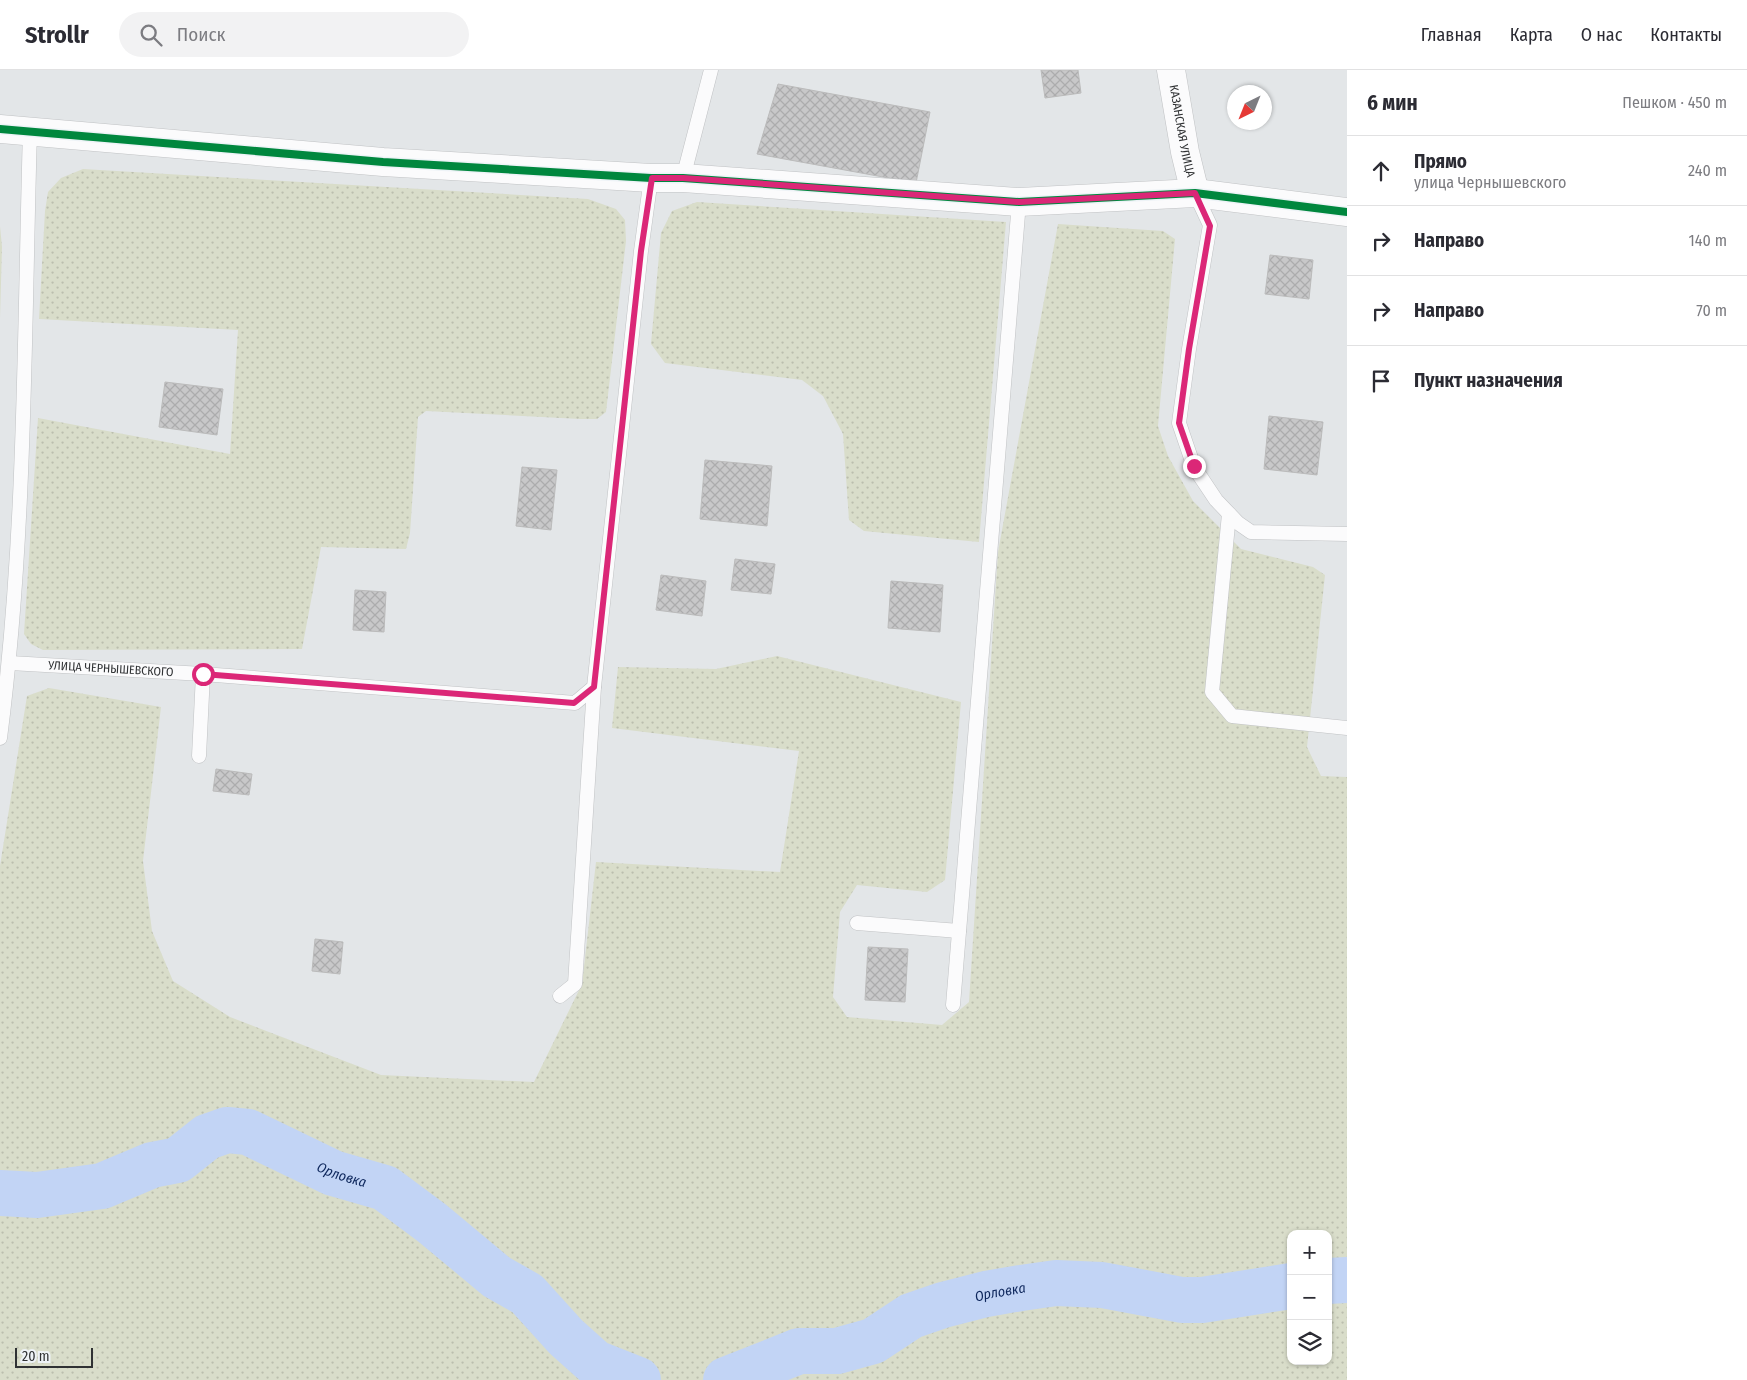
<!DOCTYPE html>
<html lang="ru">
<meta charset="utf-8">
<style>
:root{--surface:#fff;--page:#f2f2f3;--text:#2b2b33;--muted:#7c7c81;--line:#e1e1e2}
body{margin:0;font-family:"Fira Sans Condensed",sans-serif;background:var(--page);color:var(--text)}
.controls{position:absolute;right:15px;bottom:15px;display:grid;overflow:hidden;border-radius:10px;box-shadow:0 1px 4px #0004}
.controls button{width:45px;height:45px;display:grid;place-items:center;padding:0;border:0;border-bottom:1px solid var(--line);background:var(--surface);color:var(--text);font:25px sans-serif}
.compass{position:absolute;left:1227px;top:15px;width:45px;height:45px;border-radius:50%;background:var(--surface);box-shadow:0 1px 4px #0004;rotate:223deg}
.scale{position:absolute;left:15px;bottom:12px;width:78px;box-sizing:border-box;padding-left:5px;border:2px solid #303234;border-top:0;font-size:14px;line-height:18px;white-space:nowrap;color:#303234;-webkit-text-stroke:4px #eef3f7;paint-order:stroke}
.stop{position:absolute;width:15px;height:15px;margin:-11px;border:4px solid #db2777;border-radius:50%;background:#fff}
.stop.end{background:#db2777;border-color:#fff;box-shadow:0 1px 5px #0008}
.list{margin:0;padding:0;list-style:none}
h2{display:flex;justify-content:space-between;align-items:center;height:65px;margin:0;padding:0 20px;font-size:21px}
h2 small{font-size:16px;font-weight:400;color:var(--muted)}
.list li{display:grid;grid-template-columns:32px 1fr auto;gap:15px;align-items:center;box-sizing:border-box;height:70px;padding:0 20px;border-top:1px solid var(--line)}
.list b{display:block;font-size:19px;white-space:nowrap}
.list p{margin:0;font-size:16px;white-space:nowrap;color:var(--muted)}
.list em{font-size:16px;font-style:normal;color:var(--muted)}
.icon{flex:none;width:28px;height:28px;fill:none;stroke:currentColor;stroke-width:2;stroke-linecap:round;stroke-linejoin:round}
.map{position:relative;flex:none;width:1347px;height:1310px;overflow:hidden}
header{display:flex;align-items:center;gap:30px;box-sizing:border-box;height:70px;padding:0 25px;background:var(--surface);border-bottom:1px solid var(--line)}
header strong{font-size:24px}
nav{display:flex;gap:28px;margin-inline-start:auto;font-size:18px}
.search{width:350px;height:45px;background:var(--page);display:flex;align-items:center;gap:12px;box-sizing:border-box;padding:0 18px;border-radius:28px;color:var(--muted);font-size:19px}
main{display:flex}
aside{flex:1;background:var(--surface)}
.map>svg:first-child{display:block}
.grass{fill:url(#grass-dots);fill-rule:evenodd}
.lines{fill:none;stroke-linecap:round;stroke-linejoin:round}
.river{stroke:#c2d4f5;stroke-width:46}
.building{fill:url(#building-cross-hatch);stroke:#bbb}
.lane-casing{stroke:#c0c2c4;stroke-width:15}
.street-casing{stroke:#c0c2c4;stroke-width:29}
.lane{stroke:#fbfbfc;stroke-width:14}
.street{stroke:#fbfbfc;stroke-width:28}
.cycleway-casing{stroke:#eef3f7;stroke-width:11}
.cycleway{stroke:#00873e;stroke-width:8}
.route{stroke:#db2777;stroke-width:6}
.labels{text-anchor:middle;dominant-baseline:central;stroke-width:4.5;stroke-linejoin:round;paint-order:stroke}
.street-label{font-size:12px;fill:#303234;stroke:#eef3f7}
.water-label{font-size:14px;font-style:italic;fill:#0e275c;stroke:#eef3f7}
</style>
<header>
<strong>Strollr</strong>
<div class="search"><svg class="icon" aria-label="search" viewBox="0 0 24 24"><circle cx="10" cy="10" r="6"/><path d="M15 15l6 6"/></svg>Поиск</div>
<nav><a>Главная</a><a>Карта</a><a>О нас</a><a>Контакты</a></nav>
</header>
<main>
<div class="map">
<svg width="1347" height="1310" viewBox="0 0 1347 1310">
<defs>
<pattern id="grass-dots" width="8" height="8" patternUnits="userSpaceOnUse" patternTransform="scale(1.25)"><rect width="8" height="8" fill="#d9ddca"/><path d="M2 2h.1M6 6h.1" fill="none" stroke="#bbbeae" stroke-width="1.8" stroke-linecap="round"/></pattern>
<pattern id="building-cross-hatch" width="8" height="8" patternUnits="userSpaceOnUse" patternTransform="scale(1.25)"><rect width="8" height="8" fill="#c8c8c9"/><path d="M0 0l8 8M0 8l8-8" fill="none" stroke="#acacad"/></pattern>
</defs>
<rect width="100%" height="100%" fill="#e3e6e8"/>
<!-- grass -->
<path class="grass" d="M83,99l505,30 28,10 9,11 1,21 -20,171 -9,7h-17l-154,-8 -8,6 -8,116 -4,16 -85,-2 -19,102 -259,1 -12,-6 -7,-10 14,-216 192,36 8,-124 -199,-11 6,-108 3,-19 13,-14z
M697,132l309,20 -27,320 -115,-11 -15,-11 -6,-86 -20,-38 -21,-16 -137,-17 -14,-19 10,-111 11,-22z
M1058,154l105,7 12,8 -17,187 10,30 25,45 48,48 72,18 12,8 -18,172 14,29 26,1v603h-1347v-514l27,-170 22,-8 112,19 -18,154 9,70 21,50 57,36 151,58 153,7 48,-98 14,-122 184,10 19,-121 -187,-23 6,-61 98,2 61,-13 184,46 -16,178 -18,12 -70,-7 -17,27 -7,85 14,20 95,8 27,-23 29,-450zM1291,1164h37v127h-37z
M0,156l2,21 -2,72z"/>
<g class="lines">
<!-- river -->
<g class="river">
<path id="s1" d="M0,1123l37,2 65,-9 50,-21 26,-5 29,-23 20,-7 21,2 85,41 52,15 47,35 65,54 30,17 39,43 29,26 43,17"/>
<path d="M1328,1211l19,-1"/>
<path id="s2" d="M726,1310l73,-29h38l36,-10 38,-25 32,-11 43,-11 35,-6 35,-5 46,2 80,15h20l89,-14"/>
</g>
</g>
<!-- building -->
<path class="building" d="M1041,0h37l3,23 -36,5z
M778,14l152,28 -14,71 -159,-29z
M1270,185l43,5 -4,39 -44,-5z
M165,312l58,7 -6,46 -58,-8z
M1269,346l54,6 -6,53 -53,-6z
M705,390l67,6 -5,60 -67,-7z
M522,397l35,3 -6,60 -35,-4z
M735,489l40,5 -4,30 -40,-4z
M661,505l45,6 -4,35 -46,-6z
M891,511l52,4 -3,47 -52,-4z
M355,520l31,2 -2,40 -31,-2z
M216,699l36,5 -3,21 -36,-4z
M315,869l28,3 -3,32 -28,-3z
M868,877l40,2 -3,53 -40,-2z"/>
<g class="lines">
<defs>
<g id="lane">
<path d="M683,108l28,-108"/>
<path d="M1195,123l15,32 -21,124 -10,74 15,44 22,33 22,23 13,9 96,2"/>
<path d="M1229,444l-17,178 20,24 115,12"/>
<path id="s3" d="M10,593l193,11 372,29 19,-16 47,-436 10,-73"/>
<path d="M0,668c26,-201 24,-405 30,-607"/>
<path d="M199,686l4,-82"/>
<path d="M857,853l102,8"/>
<path d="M560,926l15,-12 19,-297"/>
<path d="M953,935l66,-803"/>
</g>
<g id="street">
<path id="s4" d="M1171,0l14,82 10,41"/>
<path d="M0,59l383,33 268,16h32l336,24 176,-9 152,19"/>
</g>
</defs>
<!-- lane casing -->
<use href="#lane" class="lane-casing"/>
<!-- street casing -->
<use href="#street" class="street-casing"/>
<!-- lane -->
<use href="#lane" class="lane"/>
<!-- street -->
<use href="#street" class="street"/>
<defs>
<path id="cycleway" d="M0,59l383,33 268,16h32l336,24 176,-9 152,19"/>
</defs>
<!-- cycleway casing -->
<use href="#cycleway" class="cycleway-casing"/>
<!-- cycleway -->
<use href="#cycleway" class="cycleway"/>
</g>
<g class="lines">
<!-- route -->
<path class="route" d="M203,604l371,29 20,-16 47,-436 11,-73h31l336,24 176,-9 15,33 -21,123 -10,74 15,43"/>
</g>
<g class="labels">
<!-- street labels -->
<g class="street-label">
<text stroke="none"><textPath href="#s4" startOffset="62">КАЗАНСКАЯ УЛИЦА</textPath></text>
<text stroke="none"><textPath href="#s3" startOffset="101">УЛИЦА ЧЕРНЫШЕВСКОГО</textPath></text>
</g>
<!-- water labels -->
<g class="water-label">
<text stroke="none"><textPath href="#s1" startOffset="366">Орловка</textPath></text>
<text stroke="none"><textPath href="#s2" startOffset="292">Орловка</textPath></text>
</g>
</g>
</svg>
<div class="controls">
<button>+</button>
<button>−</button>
<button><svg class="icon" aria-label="layers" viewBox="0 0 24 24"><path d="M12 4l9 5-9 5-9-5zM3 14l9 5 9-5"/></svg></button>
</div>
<svg class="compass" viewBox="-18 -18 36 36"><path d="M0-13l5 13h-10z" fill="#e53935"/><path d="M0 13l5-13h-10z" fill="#7c7c81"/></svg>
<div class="scale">20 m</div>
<div class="stop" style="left:203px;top:604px"></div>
<div class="stop end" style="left:1194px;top:396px"></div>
</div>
<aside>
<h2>6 мин<small>Пешком · 450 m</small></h2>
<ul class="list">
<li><svg class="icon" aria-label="ahead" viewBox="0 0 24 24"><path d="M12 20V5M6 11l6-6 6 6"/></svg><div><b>Прямо</b><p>улица Чернышевского</p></div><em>240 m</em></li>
<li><svg class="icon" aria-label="right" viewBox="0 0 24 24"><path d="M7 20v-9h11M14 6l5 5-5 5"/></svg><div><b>Направо</b></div><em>140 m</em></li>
<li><svg class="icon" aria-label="right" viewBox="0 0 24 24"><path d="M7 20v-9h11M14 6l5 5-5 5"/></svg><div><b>Направо</b></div><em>70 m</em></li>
<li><svg class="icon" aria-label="arrive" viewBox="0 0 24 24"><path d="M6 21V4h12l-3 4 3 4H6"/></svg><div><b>Пункт назначения</b></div></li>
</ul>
</aside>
</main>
